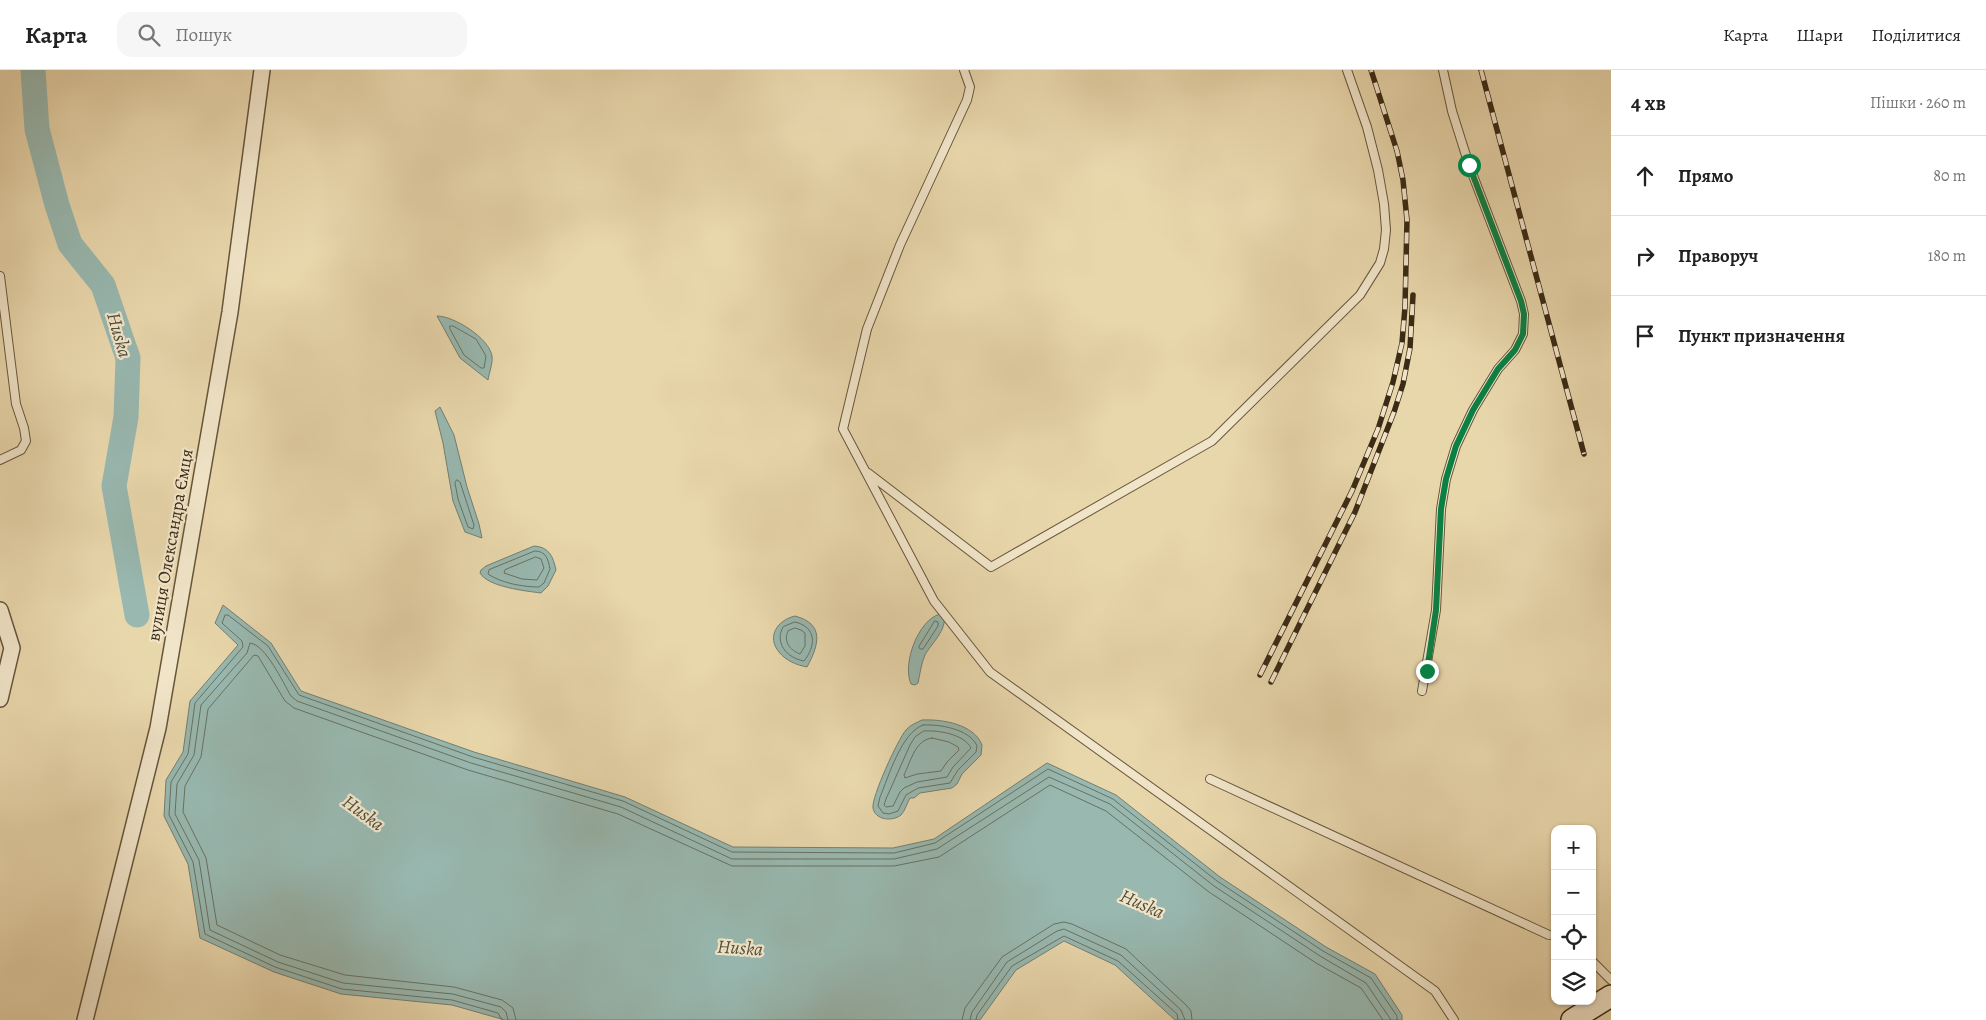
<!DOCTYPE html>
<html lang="uk">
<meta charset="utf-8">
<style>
:root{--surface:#fff;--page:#f6f6f6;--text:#222;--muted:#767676;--line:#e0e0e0}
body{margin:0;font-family:Alegreya,serif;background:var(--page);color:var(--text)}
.controls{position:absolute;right:15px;bottom:15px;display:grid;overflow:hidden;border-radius:10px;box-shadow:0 1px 4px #0004}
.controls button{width:45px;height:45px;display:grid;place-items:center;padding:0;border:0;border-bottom:1px solid var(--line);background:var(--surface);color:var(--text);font:25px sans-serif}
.stop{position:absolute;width:15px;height:15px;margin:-11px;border:4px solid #0b8043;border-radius:50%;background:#fff}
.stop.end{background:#0b8043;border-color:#fff;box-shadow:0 1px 5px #0008}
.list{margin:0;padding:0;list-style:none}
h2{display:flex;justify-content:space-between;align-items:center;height:65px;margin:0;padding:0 20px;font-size:21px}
h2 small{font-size:16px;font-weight:400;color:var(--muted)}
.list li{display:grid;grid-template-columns:32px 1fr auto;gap:15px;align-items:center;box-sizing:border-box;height:80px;padding:0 20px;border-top:1px solid var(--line)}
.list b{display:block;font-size:19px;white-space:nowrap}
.list em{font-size:16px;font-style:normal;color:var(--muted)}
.icon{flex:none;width:28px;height:28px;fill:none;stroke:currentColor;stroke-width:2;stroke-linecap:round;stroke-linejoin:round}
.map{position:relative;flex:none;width:1611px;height:950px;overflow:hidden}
header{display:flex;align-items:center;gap:30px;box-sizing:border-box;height:70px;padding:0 25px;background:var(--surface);border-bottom:1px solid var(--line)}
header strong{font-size:24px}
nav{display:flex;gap:28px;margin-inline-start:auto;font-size:18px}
.search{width:350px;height:45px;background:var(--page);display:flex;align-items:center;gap:12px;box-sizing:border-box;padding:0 18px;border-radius:15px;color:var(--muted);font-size:19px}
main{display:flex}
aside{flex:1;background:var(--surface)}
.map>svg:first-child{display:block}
.water{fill:#98b8b0;stroke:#727f72}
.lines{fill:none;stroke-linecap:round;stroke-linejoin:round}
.shore{stroke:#697162;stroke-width:1}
.river{stroke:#98b8b0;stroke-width:25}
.service-casing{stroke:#66553b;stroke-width:10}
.minor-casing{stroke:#66553b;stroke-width:18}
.secondary-casing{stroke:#3a2a15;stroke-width:24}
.service{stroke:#f1e5c9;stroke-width:8}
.minor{stroke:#f1e5c9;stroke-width:15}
.secondary{stroke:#f1e5c9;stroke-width:21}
.rail-casing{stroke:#3a2a15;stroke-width:5.5}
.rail{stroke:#f1e5c9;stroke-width:4;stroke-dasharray:11;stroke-linecap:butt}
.route{stroke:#0b8043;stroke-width:6}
.labels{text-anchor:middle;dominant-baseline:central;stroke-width:4.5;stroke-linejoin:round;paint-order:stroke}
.street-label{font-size:18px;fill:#3a2a15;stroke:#f1e5c9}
.water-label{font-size:19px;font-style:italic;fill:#524e3c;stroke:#f1e5c9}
</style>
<header>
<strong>Карта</strong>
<div class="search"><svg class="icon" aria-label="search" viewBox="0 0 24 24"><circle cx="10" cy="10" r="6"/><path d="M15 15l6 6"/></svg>Пошук</div>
<nav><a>Карта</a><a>Шари</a><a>Поділитися</a></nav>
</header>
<main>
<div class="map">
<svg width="1611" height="950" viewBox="0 0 1611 950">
<rect width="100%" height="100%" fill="#e9d7ac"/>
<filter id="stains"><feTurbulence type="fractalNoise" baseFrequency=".004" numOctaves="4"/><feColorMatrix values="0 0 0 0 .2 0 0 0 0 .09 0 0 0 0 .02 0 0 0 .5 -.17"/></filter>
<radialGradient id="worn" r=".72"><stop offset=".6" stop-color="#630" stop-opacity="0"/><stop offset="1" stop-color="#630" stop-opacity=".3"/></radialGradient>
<!-- water -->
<path class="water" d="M437,246c17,0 52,22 55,40 1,7 -3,17 -4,24l-28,-22z
M440,337l14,28 13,52 12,37 3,14 -17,-6 -12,-31 -10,-58 -8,-32z
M534,476c15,1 19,10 22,24l-8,16 -7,7c-15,-2 -53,-6 -61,-20l1,-3 5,-4z
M223,535l48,38 30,48 173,61 151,45 108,50 160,1 41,-9 113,-76 69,32 104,82 106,70 49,27 27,41v5h-227l-60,-55 -51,-24 -48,29 -36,50h-475l-53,-15 -111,-11 -67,-22 -74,-34 -12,-74 -24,-48 2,-36 17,-28 7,-51 48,-56 -23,-22z
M940,544l4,2c3,14 -13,28 -19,39 -4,9 -5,19 -7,28l-3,2 -4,-1c-9,-20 7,-64 29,-70z
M795,546c30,8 24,29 12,51 -10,-2 -21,-6 -28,-15 -13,-16 -1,-32 16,-36z
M922,650c20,-1 52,4 60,25l-1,10 -19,19 -5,10 -5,4 -32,5 -6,5h-4c-3,5 -5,13 -9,17 -9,7 -26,5 -28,-7 -2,-10 25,-69 33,-78 4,-5 10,-7 16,-10z"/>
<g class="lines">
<!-- shore -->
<path class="shore" d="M450,256h3l23,13 10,17 -2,12h-3l-17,-13 -14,-26z
M457,410l3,2 14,43 -1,4 -5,-2 -10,-28 -3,-16z
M535,481c11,0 13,8 15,18l-6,14 -5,4c-16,0 -38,-4 -51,-13l1,-4z
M536,487l5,2 3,9 -7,12 -15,-1 -18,-6 1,-3z
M935,551l3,1v4l-15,23h-3l-1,-2z
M795,552c22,5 21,24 9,39 -17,-3 -30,-18 -21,-34z
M795,558l6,2 4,3v13l-5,8c-10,-4 -17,-12 -12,-23z
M923,655c16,-1 47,4 54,21l-1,6 -18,18 -8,13 -32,5 -12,7 -8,16 -9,3 -6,-1 -5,-7 2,-9c9,-21 21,-64 43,-72z
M924,661c14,-1 40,3 47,17l-18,19 -6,10 -30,5 -13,6 -4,4 -7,14 -7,1 -2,-2 2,-6 24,-54 5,-8z
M932,668l17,4 9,5 1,3 -12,12 -6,9 -24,3 -12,4 -1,-3c7,-14 11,-35 28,-37z
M502,950l-4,-7 -46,-13 -110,-11 -67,-22 -70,-33 -12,-72 -24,-47 2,-33 17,-28 7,-51 48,-56 -1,-6 -20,-18 3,-8h3l40,31 31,49 174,62 150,44 109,51 162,1 41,-10 113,-74 65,30 104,82 106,70 48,27 26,38v4
M508,950l-2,-8 -5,-5 -48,-13 -110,-11 -65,-21 -68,-32 -11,-70 -24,-46 2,-30 17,-29 7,-50 46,-52 3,-10c16,2 33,40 41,53l6,5 174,62 150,44 111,52h162l43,-10 112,-72 61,27 104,82 106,70 46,27 25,37
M516,950l-3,-12 -11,-8 -48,-13 -109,-12 -65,-20 -63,-30 -11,-67 -23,-46 2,-26 16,-29 7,-48 46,-54 4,1 27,45 9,7 174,62 150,44 114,52h162l45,-9 111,-72 56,26 103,81 107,71 45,25 22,32
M962,950l3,-12 37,-51 52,-33 10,-2 8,2 54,25 60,56 5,6 1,9
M970,950l2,-8 35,-50 50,-31 7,-2 57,26 60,55 4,10
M976,950l1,-5 35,-49 52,-30 54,25 59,53 1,6"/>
<!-- river -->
<path class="river" d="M33,0l4,59 20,76 13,39 33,41 25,73 -2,59 -12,69 23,129"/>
<defs>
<path id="service" d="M964,0l6,17 -3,13 -67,145 -33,84 -24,100 91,172 56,71 445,319 19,29
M0,206l16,128 8,24 2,13 -5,9 -21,10
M868,403l123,94 221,-126 148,-146 20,-32 4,-14 2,-19 -2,-26 -6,-34 -11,-43 -20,-57
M1422,621l14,-81 5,-101 5,-30 10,-33 17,-36 25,-41 17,-19 8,-16 1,-20 -3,-13 -52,-136 -17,-54 -9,-41
M1210,709l339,156
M1592,891l19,19"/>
<path id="minor" d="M0,540l12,38 -12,51
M85,950l73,-292 72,-416 32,-242"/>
<path id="secondary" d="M1572,950l39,-24"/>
</defs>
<!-- service casing -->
<use href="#service" class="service-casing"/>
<!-- minor casing -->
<use href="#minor" class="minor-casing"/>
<!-- secondary casing -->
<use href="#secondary" class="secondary-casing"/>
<!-- service -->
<use href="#service" class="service"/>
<!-- minor -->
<use href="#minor" class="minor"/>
<!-- secondary -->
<use href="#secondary" class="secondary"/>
<defs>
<path id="rail" d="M1481,0l103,384
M1260,605l92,-184 26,-62 15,-47 9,-39 3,-36 2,-87 -4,-40 -6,-29 -26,-81
M1271,612l84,-170 39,-100 9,-28 7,-36 3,-53"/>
</defs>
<!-- rail casing -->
<use href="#rail" class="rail-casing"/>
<!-- rail -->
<use href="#rail" class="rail"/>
</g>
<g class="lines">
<!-- route -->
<path class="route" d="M1427,601l9,-61 5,-101 5,-30 10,-33 17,-36 25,-41 17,-19 8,-16 1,-20 -3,-13 -52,-136"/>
</g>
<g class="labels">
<!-- street labels -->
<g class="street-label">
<text transform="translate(170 475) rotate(-80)">вулиця Олександра Ємця</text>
</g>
<!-- water labels -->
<g class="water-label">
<text transform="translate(119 265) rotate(74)">Huska</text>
<text transform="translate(363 743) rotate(36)">Huska</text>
<text transform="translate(1142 834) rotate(24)">Huska</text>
<text transform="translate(740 878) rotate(4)">Huska</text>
</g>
</g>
<rect width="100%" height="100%" filter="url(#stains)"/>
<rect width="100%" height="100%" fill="url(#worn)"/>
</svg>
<div class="controls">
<button>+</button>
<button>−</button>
<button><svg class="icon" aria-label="locate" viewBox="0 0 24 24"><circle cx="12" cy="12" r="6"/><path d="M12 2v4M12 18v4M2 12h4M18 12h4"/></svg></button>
<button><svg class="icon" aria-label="layers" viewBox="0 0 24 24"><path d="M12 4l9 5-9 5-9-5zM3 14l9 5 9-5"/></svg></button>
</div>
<div class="stop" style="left:1469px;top:95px"></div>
<div class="stop end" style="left:1427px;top:601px"></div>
</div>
<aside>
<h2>4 хв<small>Пішки · 260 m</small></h2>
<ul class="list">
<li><svg class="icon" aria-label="ahead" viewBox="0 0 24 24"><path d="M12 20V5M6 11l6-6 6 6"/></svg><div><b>Прямо</b></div><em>80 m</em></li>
<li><svg class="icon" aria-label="right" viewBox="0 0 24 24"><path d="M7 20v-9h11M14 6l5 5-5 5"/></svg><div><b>Праворуч</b></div><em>180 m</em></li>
<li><svg class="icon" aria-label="arrive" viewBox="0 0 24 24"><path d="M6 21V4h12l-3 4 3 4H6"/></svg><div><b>Пункт призначення</b></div></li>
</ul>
</aside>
</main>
